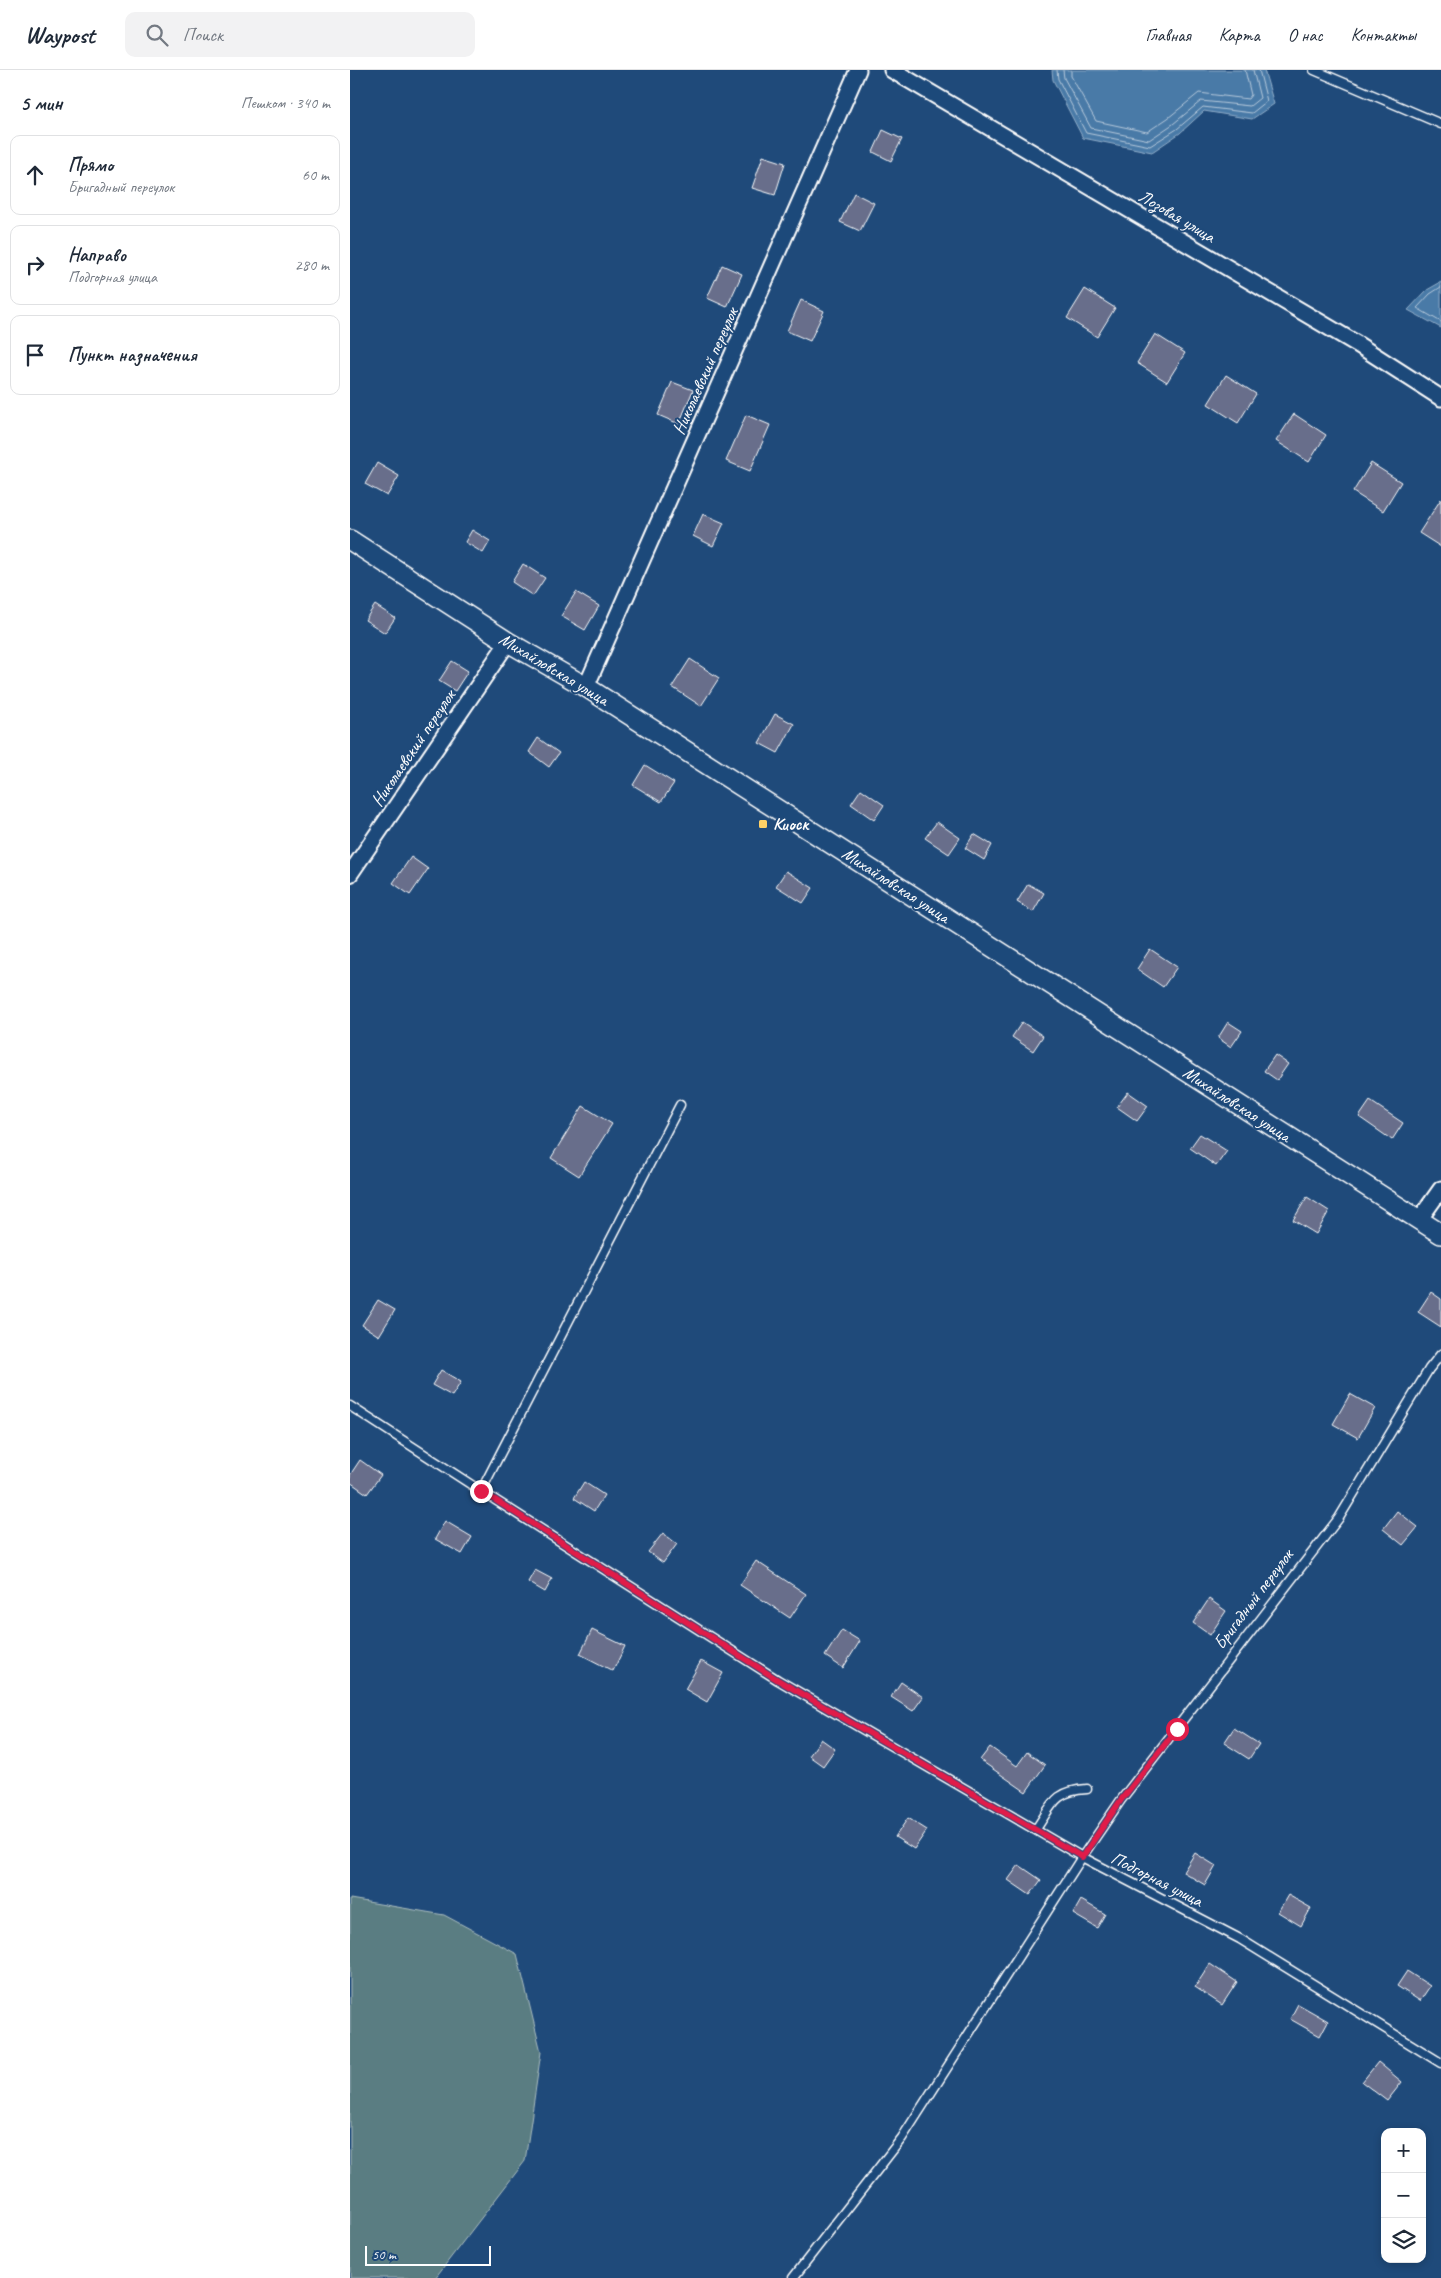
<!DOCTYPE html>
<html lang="ru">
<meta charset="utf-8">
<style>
:root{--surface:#fff;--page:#f2f2f3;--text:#1f2937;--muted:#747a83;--line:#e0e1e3}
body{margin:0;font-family:Caveat,sans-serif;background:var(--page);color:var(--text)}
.controls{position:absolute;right:15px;bottom:15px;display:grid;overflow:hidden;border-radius:10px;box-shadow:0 2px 8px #0003}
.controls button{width:45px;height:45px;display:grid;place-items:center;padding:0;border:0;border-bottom:1px solid var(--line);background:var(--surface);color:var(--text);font:25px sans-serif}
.scale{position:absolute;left:15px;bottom:12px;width:126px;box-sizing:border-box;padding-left:5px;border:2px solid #fff;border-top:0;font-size:14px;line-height:18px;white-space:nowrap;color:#fff;-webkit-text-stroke:4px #1f4a7a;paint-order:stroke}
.stop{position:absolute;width:15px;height:15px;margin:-11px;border:4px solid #e11d48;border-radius:50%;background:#fff}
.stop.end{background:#e11d48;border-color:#fff;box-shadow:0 1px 5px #0008}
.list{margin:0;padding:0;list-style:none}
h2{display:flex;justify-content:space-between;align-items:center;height:65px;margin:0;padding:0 20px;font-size:21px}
h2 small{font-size:16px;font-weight:400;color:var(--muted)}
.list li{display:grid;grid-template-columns:32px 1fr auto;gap:15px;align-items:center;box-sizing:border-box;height:80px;margin:0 10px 10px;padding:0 10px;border:1px solid var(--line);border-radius:10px}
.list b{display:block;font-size:19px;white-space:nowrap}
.list p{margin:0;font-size:16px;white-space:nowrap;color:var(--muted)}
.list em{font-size:16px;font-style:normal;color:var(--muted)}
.icon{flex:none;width:28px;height:28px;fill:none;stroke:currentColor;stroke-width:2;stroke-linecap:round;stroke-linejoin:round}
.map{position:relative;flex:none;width:1091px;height:2208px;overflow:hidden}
header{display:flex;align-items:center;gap:30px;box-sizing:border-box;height:70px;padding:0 25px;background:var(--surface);border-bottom:1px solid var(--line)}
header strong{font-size:24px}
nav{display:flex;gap:28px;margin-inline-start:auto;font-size:18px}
.search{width:350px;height:45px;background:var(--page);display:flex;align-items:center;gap:12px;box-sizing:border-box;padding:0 18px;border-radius:10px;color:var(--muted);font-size:19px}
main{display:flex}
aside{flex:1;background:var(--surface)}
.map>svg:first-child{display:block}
.green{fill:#5a7d82;stroke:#acbec0}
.water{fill:#4a7aa7;stroke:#92afca}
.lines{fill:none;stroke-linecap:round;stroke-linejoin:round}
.shore{stroke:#b7cadc;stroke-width:1}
.building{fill:#676e8b;stroke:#fff}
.service-casing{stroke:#fff;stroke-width:11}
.minor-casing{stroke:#fff;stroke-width:19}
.tertiary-casing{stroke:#fff;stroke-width:22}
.service{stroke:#1f4a7a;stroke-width:8}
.minor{stroke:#1f4a7a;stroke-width:15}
.tertiary{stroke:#1f4a7a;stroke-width:19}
.route{stroke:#e11d48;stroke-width:6}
.poi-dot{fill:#ffd166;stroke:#1f4a7a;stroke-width:2}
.labels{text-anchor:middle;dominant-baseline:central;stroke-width:4;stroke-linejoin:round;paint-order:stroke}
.street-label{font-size:18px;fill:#fff;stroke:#1f4a7a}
.poi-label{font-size:18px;font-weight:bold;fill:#fff;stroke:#1f4a7a;text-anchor:start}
</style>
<header>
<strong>Waypost</strong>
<div class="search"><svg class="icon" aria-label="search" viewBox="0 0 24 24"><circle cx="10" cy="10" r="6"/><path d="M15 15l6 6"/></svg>Поиск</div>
<nav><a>Главная</a><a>Карта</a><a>О нас</a><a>Контакты</a></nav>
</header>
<main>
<aside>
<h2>5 мин<small>Пешком · 340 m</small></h2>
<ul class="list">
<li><svg class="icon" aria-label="ahead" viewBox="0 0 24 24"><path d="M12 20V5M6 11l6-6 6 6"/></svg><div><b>Прямо</b><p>Бригадный переулок</p></div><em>60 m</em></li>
<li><svg class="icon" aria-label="right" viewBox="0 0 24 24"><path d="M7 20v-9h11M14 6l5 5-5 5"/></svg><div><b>Направо</b><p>Подгорная улица</p></div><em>280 m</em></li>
<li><svg class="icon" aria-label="arrive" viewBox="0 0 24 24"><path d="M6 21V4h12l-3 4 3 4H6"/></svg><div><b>Пункт назначения</b></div></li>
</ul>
</aside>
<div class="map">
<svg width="1091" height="2208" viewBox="0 0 1091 2208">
<rect width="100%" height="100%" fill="#1f4a7a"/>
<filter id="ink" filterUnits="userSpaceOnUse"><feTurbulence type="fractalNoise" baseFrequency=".02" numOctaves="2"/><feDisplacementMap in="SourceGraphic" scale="10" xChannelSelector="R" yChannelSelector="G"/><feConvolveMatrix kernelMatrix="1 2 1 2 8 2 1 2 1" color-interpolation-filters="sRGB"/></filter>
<g filter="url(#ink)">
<!-- green -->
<path class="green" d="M0,1829l94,16 73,39 24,98 -16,109 -90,117h-85z"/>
<!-- water -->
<path class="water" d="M702,0h212l10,34 -22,15 -48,-8 -24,22 -28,19 -69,-14 -30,-58z
M1091,212v46l-33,-18 19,-20z"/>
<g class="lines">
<!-- shore -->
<path class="shore" d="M707,0l1,9 28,54 64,13 27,-17 26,-22 49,6 15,-12 -8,-31
M713,0l1,8 27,50 58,12 24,-16 28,-23 49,5 10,-8 -7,-28
M721,0v6l25,45 51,11 21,-14 31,-25 49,6 3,-4 -6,-25
M1091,217l-11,7 -13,14 24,14"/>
</g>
<!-- building -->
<path class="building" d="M533,60l19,9 -11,22 -18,-9z
M413,86l22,7 -10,32 -23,-7z
M504,123l20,10 -14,28 -20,-9z
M372,195l20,9 -15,33 -20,-9z
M735,219l30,19 -18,29 -30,-19z
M451,230l23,11 -14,30 -23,-10z
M805,264l30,19 -18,29 -30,-19z
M876,305l30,19 -18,29 -30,-19z
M322,312l21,8 -14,34 -21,-9z
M944,344l32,21 -17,27 -33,-21z
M396,345l24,10 -20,46 -24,-10z
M27,393l22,13 -12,20 -22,-12z
M1021,393l30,19 -18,29 -30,-19z
M1091,429v48l-22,-14z
M353,444l21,9 -11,23 -20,-10z
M122,460l18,11 -7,12 -18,-11z
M173,494l22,14 -12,18 -21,-14z
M226,522l23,14 -14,24 -24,-14z
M25,535l20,13 -10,15 -20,-13z
M340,589l29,19 -18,28 -29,-19z
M102,591l16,10 -13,20 -16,-10z
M425,644l19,10 -16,29 -19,-10z
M188,668l21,15 -10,14 -20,-15z
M295,695l29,18 -13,19 -28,-17z
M511,719l23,16 -10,15 -23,-16z
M587,752l23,16 -11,16 -24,-16z
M624,764l18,11 -8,15 -19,-12z
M61,787l17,12 -18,26 -17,-12z
M436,801l27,17 -10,15 -27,-17z
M678,814l16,9 -11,19 -16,-10z
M800,879l27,18 -14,20 -26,-18z
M672,952l21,14 -10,15 -21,-14z
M878,952l14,9 -11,16 -13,-9z
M925,985l13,9 -11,16 -13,-9z
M778,1022l20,14 -11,15 -20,-14z
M1020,1031l33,22 -11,17 -33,-23z
M233,1036l29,18 -33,52 -28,-18z
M850,1064l27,17 -11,15 -26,-18z
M957,1127l22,14 -13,23 -23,-14z
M1081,1222l10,7v28l-23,-15z
M28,1230l17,10 -16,26 -17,-11z
M91,1300l20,12 -9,14 -20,-11z
M1000,1324l25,14 -17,30 -25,-14z
M10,1390l21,15 -14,19 -17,-12v-7z
M234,1412l20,13 -10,16 -20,-13z
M1047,1441l21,16 -15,18 -20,-16z
M95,1451l27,16 -10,17 -27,-15z
M313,1463l14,11 -14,19 -15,-11z
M406,1491l50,33 -16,24 -50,-33z
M185,1500l17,9 -7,13 -17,-10z
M859,1529l17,12 -16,24 -17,-12z
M242,1560l33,16 -12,25 -33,-17z
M492,1560l18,11 -17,27 -18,-12z
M351,1591l22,12 -16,29 -22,-13z
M551,1612l22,15 -10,14 -22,-14z
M884,1658l25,16 -10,15 -25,-16z
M471,1669l14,10 -12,17 -14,-10z
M640,1677l27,19 10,-14 18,13 -19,27 -46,-32z
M558,1748l19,12 -13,19 -19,-12z
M845,1783l21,13 -11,19 -22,-13z
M669,1795l22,15 -11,15 -22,-15z
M938,1825l23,13 -10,18 -23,-14z
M731,1830l24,14 -8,14 -24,-14z
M860,1894l27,18 -15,23 -27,-18z
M1057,1901l23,15 -10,15 -23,-15z
M948,1934l30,17 -8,15 -30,-17z
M1028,1992l24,20 -15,19 -25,-19z"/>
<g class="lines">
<defs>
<path id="service" d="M964,0l127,54
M0,1336l131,85 297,189 304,177 158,82 201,124
M131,1421l199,-386
M686,1759c17,-25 18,-38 51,-40
M443,2208l109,-140 180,-281 39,-57 218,-282 90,-149 12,-15"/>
<path id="minor" d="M542,0l465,274 84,54
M236,617l272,-617
M0,804l158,-232
M1069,1150l22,-31"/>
<path id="tertiary" d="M0,470l158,102 78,45 855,547"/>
</defs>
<!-- service casing -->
<use href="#service" class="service-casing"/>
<!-- minor casing -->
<use href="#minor" class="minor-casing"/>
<!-- tertiary casing -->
<use href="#tertiary" class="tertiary-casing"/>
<!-- service -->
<use href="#service" class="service"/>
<!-- minor -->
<use href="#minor" class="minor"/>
<!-- tertiary -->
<use href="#tertiary" class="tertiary"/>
</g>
</g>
<g class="lines" filter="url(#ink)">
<!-- route -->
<path class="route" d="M131,1421l297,189 304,177 39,-57 56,-71"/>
</g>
<!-- markers -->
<rect class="poi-dot" x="408" y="749" width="10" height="10" rx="2.5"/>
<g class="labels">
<!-- street labels -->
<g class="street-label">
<text transform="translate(827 146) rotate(31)">Лозовая улица</text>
<text transform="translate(355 301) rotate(-66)">Николаевский переулок</text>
<text transform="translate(204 599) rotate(31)">Михайловская улица</text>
<text transform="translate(63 678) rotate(-56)">Николаевский переулок</text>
<text transform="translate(546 815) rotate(33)">Михайловская улица</text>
<text transform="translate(887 1034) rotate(33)">Михайловская улица</text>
<text transform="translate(903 1529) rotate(-53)">Бригадный переулок</text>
<text transform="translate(807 1809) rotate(27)">Подгорная улица</text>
</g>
<!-- poi labels -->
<g class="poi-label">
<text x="423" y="754">Киоск</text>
</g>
</g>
</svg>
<div class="controls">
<button>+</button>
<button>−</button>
<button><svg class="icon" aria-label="layers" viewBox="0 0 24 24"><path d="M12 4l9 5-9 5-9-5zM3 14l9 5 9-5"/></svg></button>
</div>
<div class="scale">50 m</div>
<div class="stop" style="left:827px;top:1659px"></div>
<div class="stop end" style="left:131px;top:1421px"></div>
</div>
</main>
